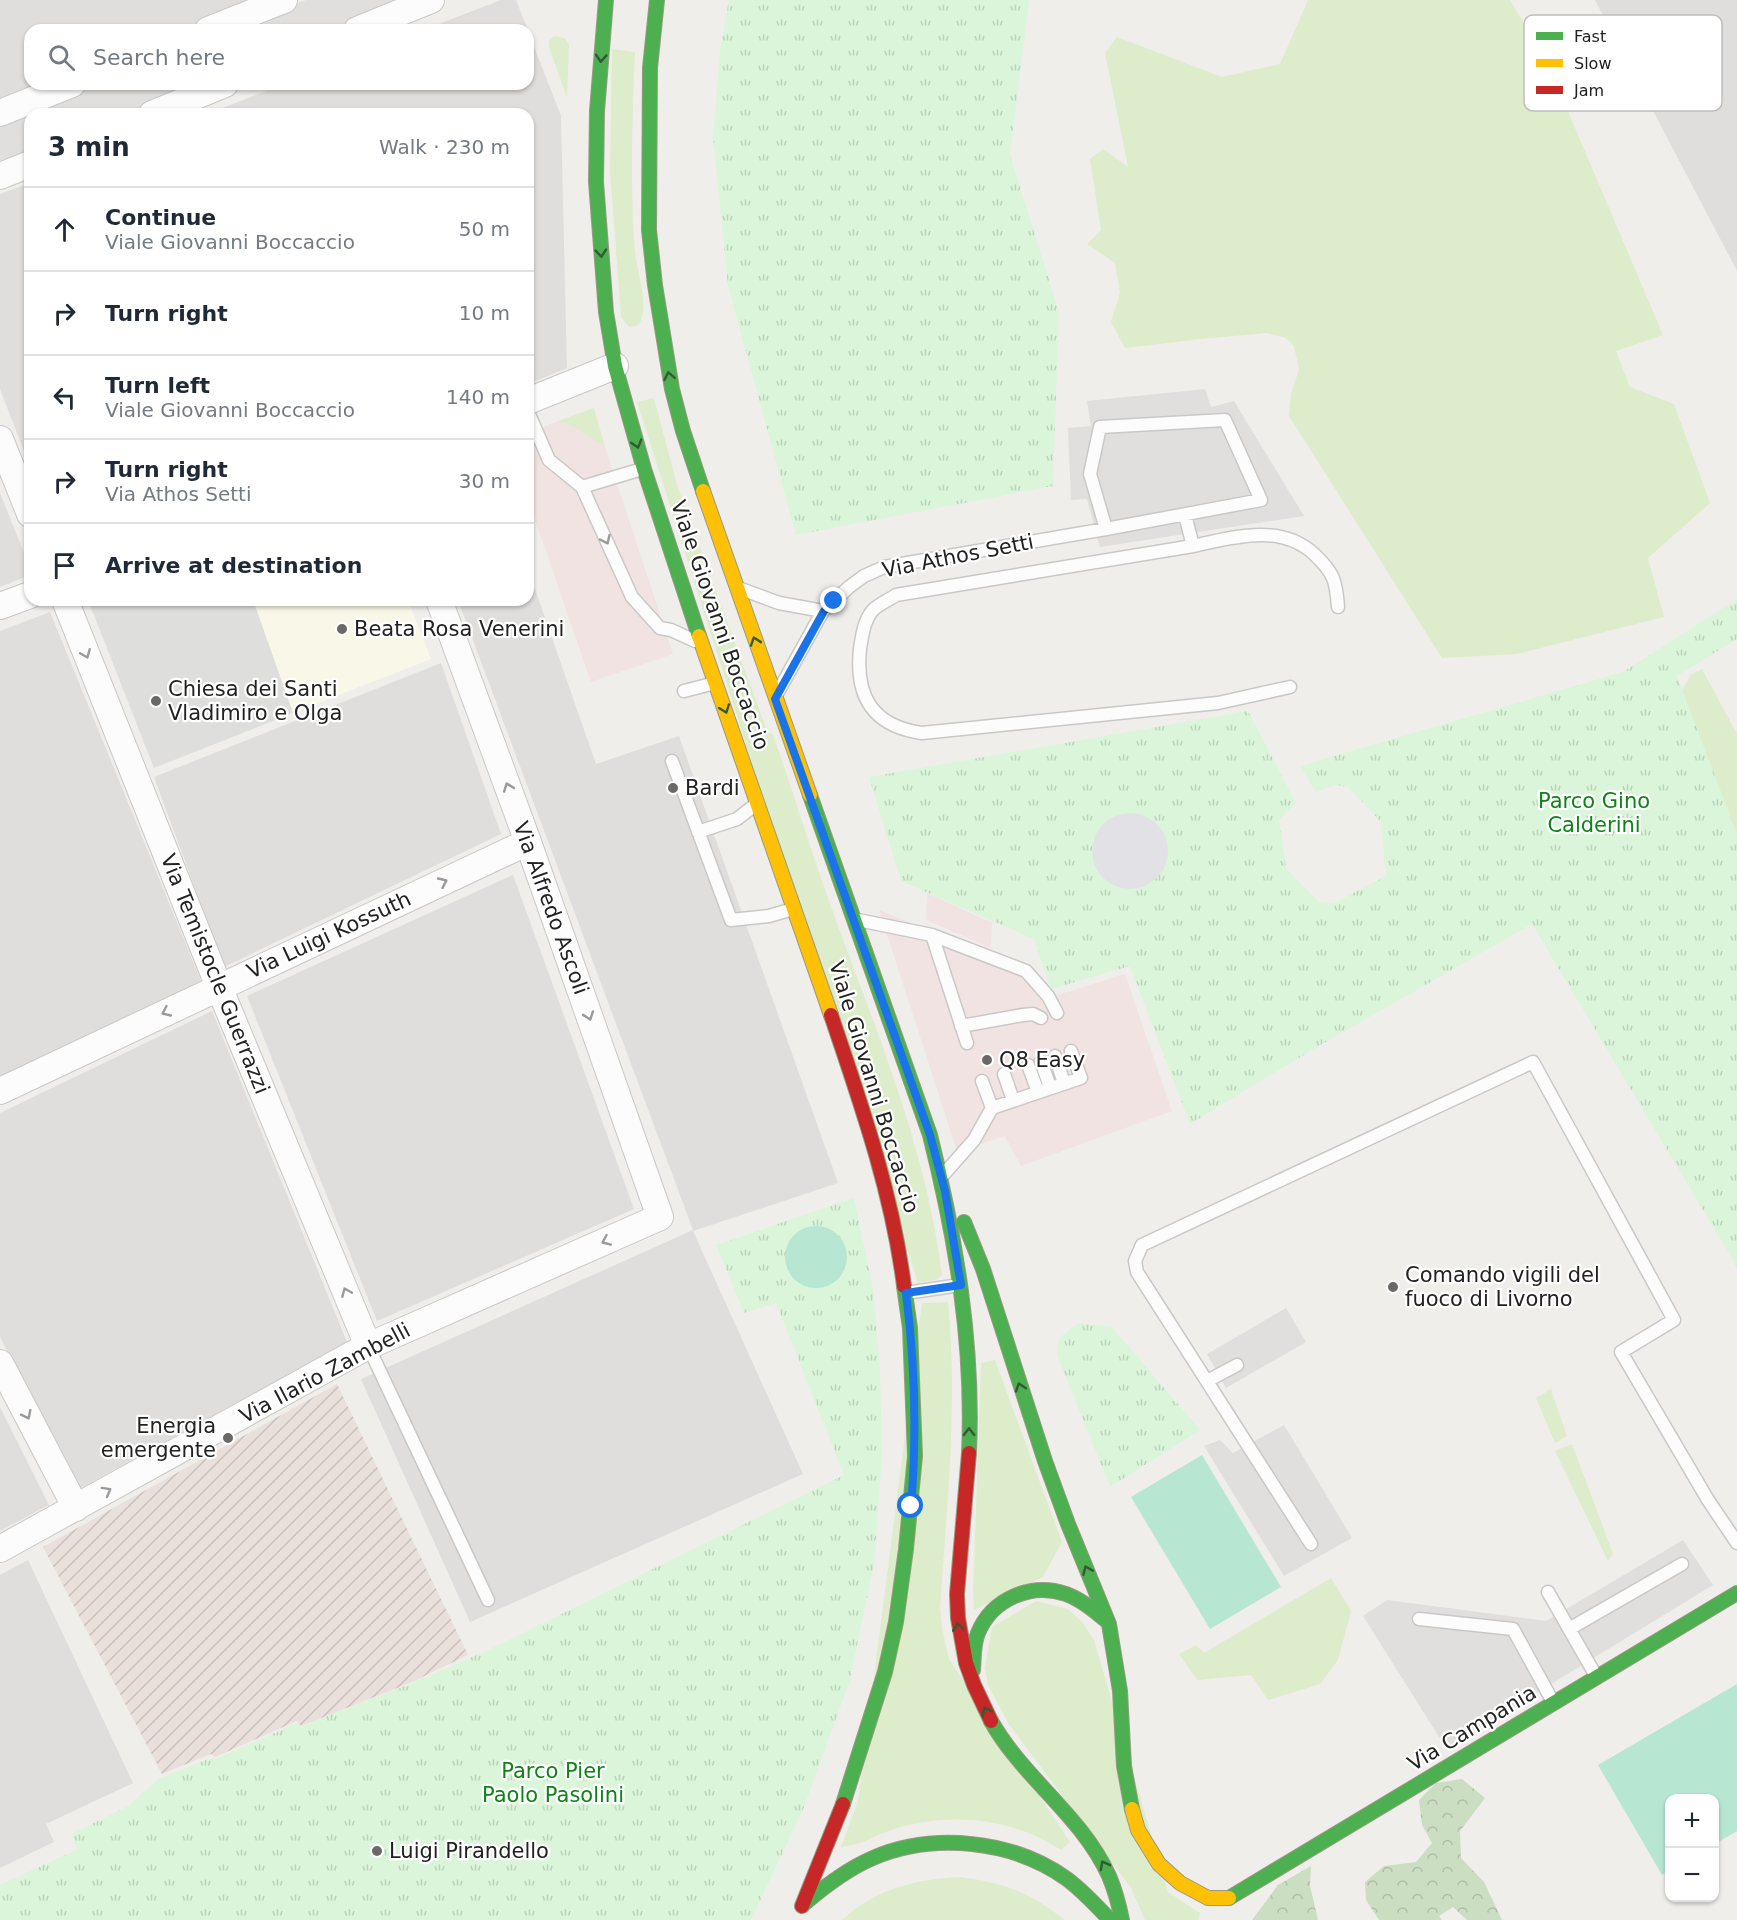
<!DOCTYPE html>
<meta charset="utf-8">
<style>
:root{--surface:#fff;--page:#f6f6f7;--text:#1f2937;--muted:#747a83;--line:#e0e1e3}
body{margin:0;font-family:"DejaVu Sans",sans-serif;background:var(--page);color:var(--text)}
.controls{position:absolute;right:18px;bottom:18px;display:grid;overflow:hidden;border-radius:12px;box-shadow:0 2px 4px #0004}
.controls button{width:54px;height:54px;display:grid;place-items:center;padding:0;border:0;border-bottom:2px solid var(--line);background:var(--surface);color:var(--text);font:30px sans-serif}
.stop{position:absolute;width:18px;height:18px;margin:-14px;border:4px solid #1a73e8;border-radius:50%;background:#fff}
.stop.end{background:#1a73e8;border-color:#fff;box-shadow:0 2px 6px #0008}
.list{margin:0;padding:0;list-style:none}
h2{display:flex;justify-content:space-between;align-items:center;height:78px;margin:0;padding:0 24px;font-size:26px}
h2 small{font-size:20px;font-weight:400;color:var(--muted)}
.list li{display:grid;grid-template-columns:39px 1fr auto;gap:18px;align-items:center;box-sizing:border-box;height:84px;padding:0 24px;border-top:2px solid var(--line)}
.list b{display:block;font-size:22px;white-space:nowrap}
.list p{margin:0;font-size:20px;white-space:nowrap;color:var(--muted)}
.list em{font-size:20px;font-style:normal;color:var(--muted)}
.icon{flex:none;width:33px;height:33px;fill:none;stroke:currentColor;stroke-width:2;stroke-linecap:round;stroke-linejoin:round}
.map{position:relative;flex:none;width:1737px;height:1920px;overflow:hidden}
.search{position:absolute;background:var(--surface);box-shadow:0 2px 4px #0004;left:24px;top:24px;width:510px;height:66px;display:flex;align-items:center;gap:15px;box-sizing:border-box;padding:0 21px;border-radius:18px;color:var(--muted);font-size:22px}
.panel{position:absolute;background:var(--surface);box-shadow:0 2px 4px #0004;left:24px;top:108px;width:510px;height:498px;border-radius:18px}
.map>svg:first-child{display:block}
.residential{fill:#dfdedc}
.commercial{fill:#f1e3e1}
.education{fill:#f8f7e8}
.religious{fill:#dededc}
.military{fill:url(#military-furrows)}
.grass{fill:#ddeccb}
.forest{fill:url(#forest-crowns)}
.park{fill:url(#park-tufts);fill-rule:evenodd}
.pitch{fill:#b7e6d2}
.parking{fill:#e0dfde}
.plaza{fill:#e2e1e5}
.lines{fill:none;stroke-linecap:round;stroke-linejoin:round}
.lane-casing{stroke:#c9c8c7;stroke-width:15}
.street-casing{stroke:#c9c8c7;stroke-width:28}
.fast-casing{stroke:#999a82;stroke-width:16}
.slow-casing{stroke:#999a82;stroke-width:16}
.jam-casing{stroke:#999a82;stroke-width:16}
.lane{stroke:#fdfcfc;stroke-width:12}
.street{stroke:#fdfcfc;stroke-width:26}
.fast{stroke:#4caf50;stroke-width:14}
.slow{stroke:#ffc107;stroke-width:14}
.jam{stroke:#c62828;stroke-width:14}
.oneway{stroke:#335a34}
.oneway2{stroke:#9a9a9a}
.route{stroke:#1a73e8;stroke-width:8}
.poi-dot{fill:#6a6968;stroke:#fff;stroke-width:2}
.labels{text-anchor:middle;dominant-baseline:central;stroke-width:4.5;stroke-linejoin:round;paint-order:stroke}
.street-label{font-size:21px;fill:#222;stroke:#fff}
.poi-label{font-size:21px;fill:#222;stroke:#fff;text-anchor:start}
.park-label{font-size:21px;fill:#0c8416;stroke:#fff}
.key{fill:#fff;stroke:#bdbdbd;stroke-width:1.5}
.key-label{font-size:16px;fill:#222}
</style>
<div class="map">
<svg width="1737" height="1920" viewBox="0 0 1737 1920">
<defs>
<pattern id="military-furrows" width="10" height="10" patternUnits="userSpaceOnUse" patternTransform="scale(1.5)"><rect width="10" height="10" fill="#eae0db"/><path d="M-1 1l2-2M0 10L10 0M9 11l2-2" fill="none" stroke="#c8c0bc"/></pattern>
<pattern id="forest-crowns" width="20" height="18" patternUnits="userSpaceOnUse" patternTransform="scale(1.5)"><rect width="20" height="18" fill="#cbdec1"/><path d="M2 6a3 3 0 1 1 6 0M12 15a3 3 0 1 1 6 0" fill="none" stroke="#aebea6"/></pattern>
<pattern id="park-tufts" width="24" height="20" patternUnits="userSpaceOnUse" patternTransform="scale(1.5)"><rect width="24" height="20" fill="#daf5da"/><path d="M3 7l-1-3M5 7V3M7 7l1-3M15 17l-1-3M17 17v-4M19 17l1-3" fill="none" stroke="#bbd2bb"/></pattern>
</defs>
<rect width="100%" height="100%" fill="#f0eeeb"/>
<!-- residential -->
<path class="residential" d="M0,0h258l-76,30h-152v54h14l-44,17z
M501,0h15l12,30h-105z
M1595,0h142v271z
M528,31l33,85 6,252 -39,16v-270h-321l77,-30h244z
M30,183v284l-30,-78v-195z
M0,493l30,75v7l-30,12z
M528,569l68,195 83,-28 159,447 -145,48 110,243 -333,148 -109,-243 332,-149 -235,-630h70z
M50,612l151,369 -201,95v-445z
M441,663l60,171 -277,133 -70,-190z
M513,875l121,334 -257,112 -130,-325z
M212,1011l135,331 -270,148 -77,-153v-224z
M0,1407l49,98 -49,26z
M28,1560l105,223 -87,41 8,18 -54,26v-293z"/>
<!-- commercial -->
<path class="commercial" d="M558,421l15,5 32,21 68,207 -82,28 -63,-183v-66z
M927,893l65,30 -1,25 -65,-28z
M879,910l163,66 9,21 74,-23 47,137 -151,55 -16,-30 -48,15z"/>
<!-- education -->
<path class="education" d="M253,600h155l23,59 -138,54z"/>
<!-- religious -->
<path class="religious" d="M88,600h165l40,113 -139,55z"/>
<!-- military -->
<path class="military" d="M337,1384l131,271 -58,28 -109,43 -4,-5 -82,36 -4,-3 -49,20 -119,-227z"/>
<!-- grass -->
<path class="grass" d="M1308,0h202l37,62 116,273 -47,16 14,36 44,17 36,99 -62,55 16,59 -147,37 -75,4 -153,-242 2,-23 8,-23 -5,-24 -8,-8 -19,-5 -66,6 -76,9 -14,-26 9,-29 -5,-30 -28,-19 14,-14 -11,-71 13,-10 25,18 -23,-114 12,-16 105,40 58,-13z
M554,36l11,2 4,7 -2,53 -18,-51v-6z
M612,49l23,3c-3,67 -5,133 0,200 2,22 15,52 4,73l-10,2 -8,-10 -11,-146z
M654,398l23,87 90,246 6,4c20,56 37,113 57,169 44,121 96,242 112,371l-6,5 -18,3 -281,-881z
M594,408l11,39 -33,-21 -14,-5z
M1702,669l35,65v198l-55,-241 9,-17z
M948,1302c10,102 -1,204 -8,306l2,20 7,31 121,183 -9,8c-48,-32 -109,-38 -164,-22 -20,6 -34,17 -56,19l17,-46 64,-498z
M995,1360l67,182 -19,35 -69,33 -1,-17 8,-230z
M1551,1389l16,47 -12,7 -19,-45z
M1572,1444l41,110 -5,7 -53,-110z
M1331,1578l20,33 -13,49 -18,24 -52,16 -17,-25 -54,5 -18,-26 17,-9 8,8z
M1036,1601l32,8 15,14 11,17 74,252 32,21 -1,7h-54l-14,-32 -123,-165 -20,-38 -3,-17 7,-41z
M960,1877c45,6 69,15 105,43h-223c33,-31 75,-41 118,-43z"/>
<!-- forest -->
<path class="forest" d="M1462,1779l23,19 -25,33 1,27 23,24 18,38h-35l-14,-13 -14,9 3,4h-63l-13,-20 -1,-18 19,-16 32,-4 16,-19 -10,-18 -3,-25 17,-17z
M1311,1866l-1,20 8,34h-66l26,-35z"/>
<!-- park -->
<path class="park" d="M729,0h300l-19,155 49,157 -6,174 -257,49 -68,-249 -15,-149 7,-88z
M1737,599v40l-60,37 60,158v433l-205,-343 -215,123 -127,77 -60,-158 -79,23 -17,-50 -133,-58 -32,-104 379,-66 48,92 -17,17 7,48 33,34 15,1 52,-27 -5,-54 -33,-35 -13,-2 -19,7 -16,-26 323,-94zM1093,841l75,18 -68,15 -8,-16z
M854,1198l19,91 7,79 2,87 -8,110 -25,118 -45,124 -53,113h-751v-35l78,-36 -7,-15 57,-28 30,-27 53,-21 4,1 82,-36 4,3 109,-42 80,-35 354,-174 -68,-172 -32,10 -28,-68z
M1078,1323l34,4 88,103 -90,57 -53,-132 2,-17z"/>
<!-- pitch -->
<path class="pitch" d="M785 1257a31 31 0 1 1 62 0a31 31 0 1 1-62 0Z
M1202,1455l79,132 -71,42 -79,-132z
M1737,1684v147l-22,13 -1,-46h-44l-1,72 -7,5 -64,-110z"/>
<!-- parking -->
<path class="parking" d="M306,0h125l-76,30h-125z
M95,84h124l-76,30h-113v45l-30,12v-49z
M1205,389l6,18 23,-6 70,115 -204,31 -13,-48 -16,1 -3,-72 23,-2 -4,-25z
M1286,1308l20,34 -80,46 -19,-34z
M1284,1425l68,113 -68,38 -80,-130 16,-6 13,13z
M1683,1540l30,45 -267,163 -83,-132 24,-16 159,21z"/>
<!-- plaza -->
<path class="plaza" d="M1092 851a38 38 0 1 1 76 0a38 38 0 1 1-76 0Z"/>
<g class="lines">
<defs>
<path id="lane" d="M528,412l21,48 33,27 60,-18
M582,487l50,110 28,31 11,2 24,11
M1185,515l8,31 -297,49c-7,5 -17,9 -23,15 -9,10 -11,26 -13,39 -5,48 13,77 62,84l296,-30 72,-16
M1193,546c41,-9 87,-23 121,8 20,19 22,26 24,53
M741,589l38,14 44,8
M684,691l31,-8
M778,692l45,-81 26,-24 15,-11 20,-9 222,-38 155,-29 -36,-80 -125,7 -10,47 16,55
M672,761l59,159 38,-4 24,-7
M698,832l39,-13 18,-14
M858,920l74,15 35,108
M932,935l94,36 22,25 9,17
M961,1026l62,-11 10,-1 8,4
M1055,1056l9,27
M1041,1061l9,26
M1028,1065l10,27
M1004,1074l9,26
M982,1081l10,27
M944,1174l30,-34 18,-32 89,-30 -10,-27
M906,1293l54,-8
M368,1346l120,254
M1207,1381l30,-16
M1311,1544l-174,-272 -2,-11 7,-16 391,-183 141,258 -53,32 87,148 29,43
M1548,1592l48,84
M1419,1619l94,10 40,73
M1569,1629l113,-65"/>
<path id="street" d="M208,30l76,-30
M357,30l74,-30
M0,113l72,-29
M152,114l73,-30
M0,176l30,-12
M528,401l87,-35
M0,439l30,75
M65,600l154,387 149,359
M0,606l30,-11
M0,1091l528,-249
M0,1363l76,145
M0,1549l364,-201 296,-131 -132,-375 -89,-242"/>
<path id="fast" d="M606,0l-9,111 -1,71 10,130 9,54 29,103 55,167
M657,0l-7,68 -1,162 6,55 17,104 11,42 20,60
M810,795l120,340c26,104 44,210 39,318
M964,1222l19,47 62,192 23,63 41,100 11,67 4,75 8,43
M973,1670c1,-12 0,-25 5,-37 14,-34 53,-51 88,-39 16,6 29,17 42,28
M991,1721c32,57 91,95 118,155 6,14 10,29 13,44
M843,1804l42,-132 11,-50 10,-73 9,-93 -5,-128 -6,-42
M1229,1898l508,-305
M804,1904c21,-18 43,-35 69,-46 60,-26 140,-18 194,21 16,12 29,26 43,41"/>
<path id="slow" d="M703,491l107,304
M699,636l132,379
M1132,1809l6,21 21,34 21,19 28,15h21"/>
<path id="jam" d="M831,1015c30,89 61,177 73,271
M969,1453l-12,141 1,24 8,45 8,22 17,36
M802,1906l41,-102"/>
</defs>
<!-- lane casing -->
<use href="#lane" class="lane-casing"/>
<!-- street casing -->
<use href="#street" class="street-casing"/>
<!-- fast casing -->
<use href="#fast" class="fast-casing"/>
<!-- slow casing -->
<use href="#slow" class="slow-casing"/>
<!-- jam casing -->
<use href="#jam" class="jam-casing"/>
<!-- lane -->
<use href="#lane" class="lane"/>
<!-- street -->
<use href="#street" class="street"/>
<!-- fast -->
<use href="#fast" class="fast"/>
<!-- slow -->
<use href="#slow" class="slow"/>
<!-- jam -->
<use href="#jam" class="jam"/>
</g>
<!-- one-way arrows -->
<defs><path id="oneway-chevron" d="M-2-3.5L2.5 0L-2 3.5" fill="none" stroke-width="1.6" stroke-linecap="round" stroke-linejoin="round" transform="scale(1.5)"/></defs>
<g class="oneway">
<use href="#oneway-chevron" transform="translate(601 58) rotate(94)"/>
<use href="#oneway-chevron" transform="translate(601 253) rotate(85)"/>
<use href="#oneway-chevron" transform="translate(669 376) rotate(-101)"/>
<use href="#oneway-chevron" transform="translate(637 444) rotate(73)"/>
<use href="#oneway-chevron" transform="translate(755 641) rotate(-109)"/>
<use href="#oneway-chevron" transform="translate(725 709) rotate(70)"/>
<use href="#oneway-chevron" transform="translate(1020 1387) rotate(-108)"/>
<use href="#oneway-chevron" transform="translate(969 1432) rotate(-90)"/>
<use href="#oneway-chevron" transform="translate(1087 1570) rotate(-113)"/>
<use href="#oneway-chevron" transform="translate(958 1627) rotate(-97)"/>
<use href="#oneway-chevron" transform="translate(986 1711) rotate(-117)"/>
<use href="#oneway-chevron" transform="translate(1104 1865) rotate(-118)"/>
</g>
<g class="oneway2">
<use href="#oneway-chevron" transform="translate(606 540) rotate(65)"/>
<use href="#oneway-chevron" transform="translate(86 654) rotate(68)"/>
<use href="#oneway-chevron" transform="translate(508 787) rotate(-110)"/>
<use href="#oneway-chevron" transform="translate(443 882) rotate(-25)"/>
<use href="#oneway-chevron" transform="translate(166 1012) rotate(155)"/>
<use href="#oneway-chevron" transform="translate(589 1016) rotate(71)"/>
<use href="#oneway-chevron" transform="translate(606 1241) rotate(156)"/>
<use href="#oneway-chevron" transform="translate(346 1292) rotate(-113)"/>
<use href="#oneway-chevron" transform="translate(27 1415) rotate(63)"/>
<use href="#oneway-chevron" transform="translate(107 1491) rotate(-29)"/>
</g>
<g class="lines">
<!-- route -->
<path class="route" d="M834,601l-10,10 -49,88 155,436 15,56 16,94 -55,8c9,71 11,142 5,213"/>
</g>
<!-- markers -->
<g class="poi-dot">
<circle cx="342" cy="629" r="6"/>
<circle cx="156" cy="701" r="6"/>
<circle cx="673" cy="788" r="6"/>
<circle cx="987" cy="1060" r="6"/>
<circle cx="1393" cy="1287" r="6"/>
<circle cx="228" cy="1438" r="6"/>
<circle cx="377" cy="1851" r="6"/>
</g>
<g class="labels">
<!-- street labels -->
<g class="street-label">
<text transform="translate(958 556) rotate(-11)">Via Athos Setti</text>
<text transform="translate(720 625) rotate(71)">Viale Giovanni Boccaccio</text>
<text transform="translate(551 908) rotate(70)">Via Alfredo Ascoli</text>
<text transform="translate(329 935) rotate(-25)">Via Luigi Kossuth</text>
<text transform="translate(215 974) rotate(68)">Via Temistocle Guerrazzi</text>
<text transform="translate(874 1087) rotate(73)">Viale Giovanni Boccaccio</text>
<text transform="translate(325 1373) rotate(-28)">Via Ilario Zambelli</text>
<text transform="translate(1472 1728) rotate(-31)">Via Campania</text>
</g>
<!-- poi labels -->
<g class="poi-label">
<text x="354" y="629">Beata Rosa Venerini</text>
<text x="168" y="689">Chiesa dei Santi<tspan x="168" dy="24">Vladimiro e Olga</tspan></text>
<text x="685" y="788">Bardi</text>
<text x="999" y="1060">Q8 Easy</text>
<text x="1405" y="1275">Comando vigili del<tspan x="1405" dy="24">fuoco di Livorno</tspan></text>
<text x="216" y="1426" text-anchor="end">Energia<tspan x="216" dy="24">emergente</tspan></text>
<text x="389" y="1851">Luigi Pirandello</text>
</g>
<!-- park labels -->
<g class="park-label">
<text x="1594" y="801">Parco Gino<tspan x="1594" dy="24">Calderini</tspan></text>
<text x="553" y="1771">Parco Pier<tspan x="553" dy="24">Paolo Pasolini</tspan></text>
</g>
</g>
<!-- legend -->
<rect x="1524" y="15" width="198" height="96" rx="9" class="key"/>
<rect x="1536" y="32" width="27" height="8" fill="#4caf50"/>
<rect x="1536" y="59" width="27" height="8" fill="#ffc107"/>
<rect x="1536" y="86" width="27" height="8" fill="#c62828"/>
<g class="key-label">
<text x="1574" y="42">Fast</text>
<text x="1574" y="69">Slow</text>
<text x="1574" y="96">Jam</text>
</g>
</svg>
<div class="controls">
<button>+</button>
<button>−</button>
</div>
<div class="stop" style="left:911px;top:1506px"></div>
<div class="stop end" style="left:834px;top:601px"></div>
<div class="search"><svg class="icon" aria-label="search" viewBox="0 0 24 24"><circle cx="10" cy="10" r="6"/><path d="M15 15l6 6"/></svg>Search here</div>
<section class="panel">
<h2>3 min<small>Walk · 230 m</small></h2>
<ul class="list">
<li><svg class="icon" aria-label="ahead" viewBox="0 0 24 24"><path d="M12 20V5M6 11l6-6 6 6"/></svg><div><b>Continue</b><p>Viale Giovanni Boccaccio</p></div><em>50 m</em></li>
<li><svg class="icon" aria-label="right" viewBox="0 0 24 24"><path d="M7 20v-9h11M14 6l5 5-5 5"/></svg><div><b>Turn right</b></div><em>10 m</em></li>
<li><svg class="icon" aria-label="left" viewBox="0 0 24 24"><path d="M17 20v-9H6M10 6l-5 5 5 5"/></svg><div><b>Turn left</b><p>Viale Giovanni Boccaccio</p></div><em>140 m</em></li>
<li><svg class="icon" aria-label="right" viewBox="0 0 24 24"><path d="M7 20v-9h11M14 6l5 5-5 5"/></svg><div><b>Turn right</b><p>Via Athos Setti</p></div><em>30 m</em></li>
<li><svg class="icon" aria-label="arrive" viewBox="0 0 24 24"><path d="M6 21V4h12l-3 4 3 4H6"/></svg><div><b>Arrive at destination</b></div></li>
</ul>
</section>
</div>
